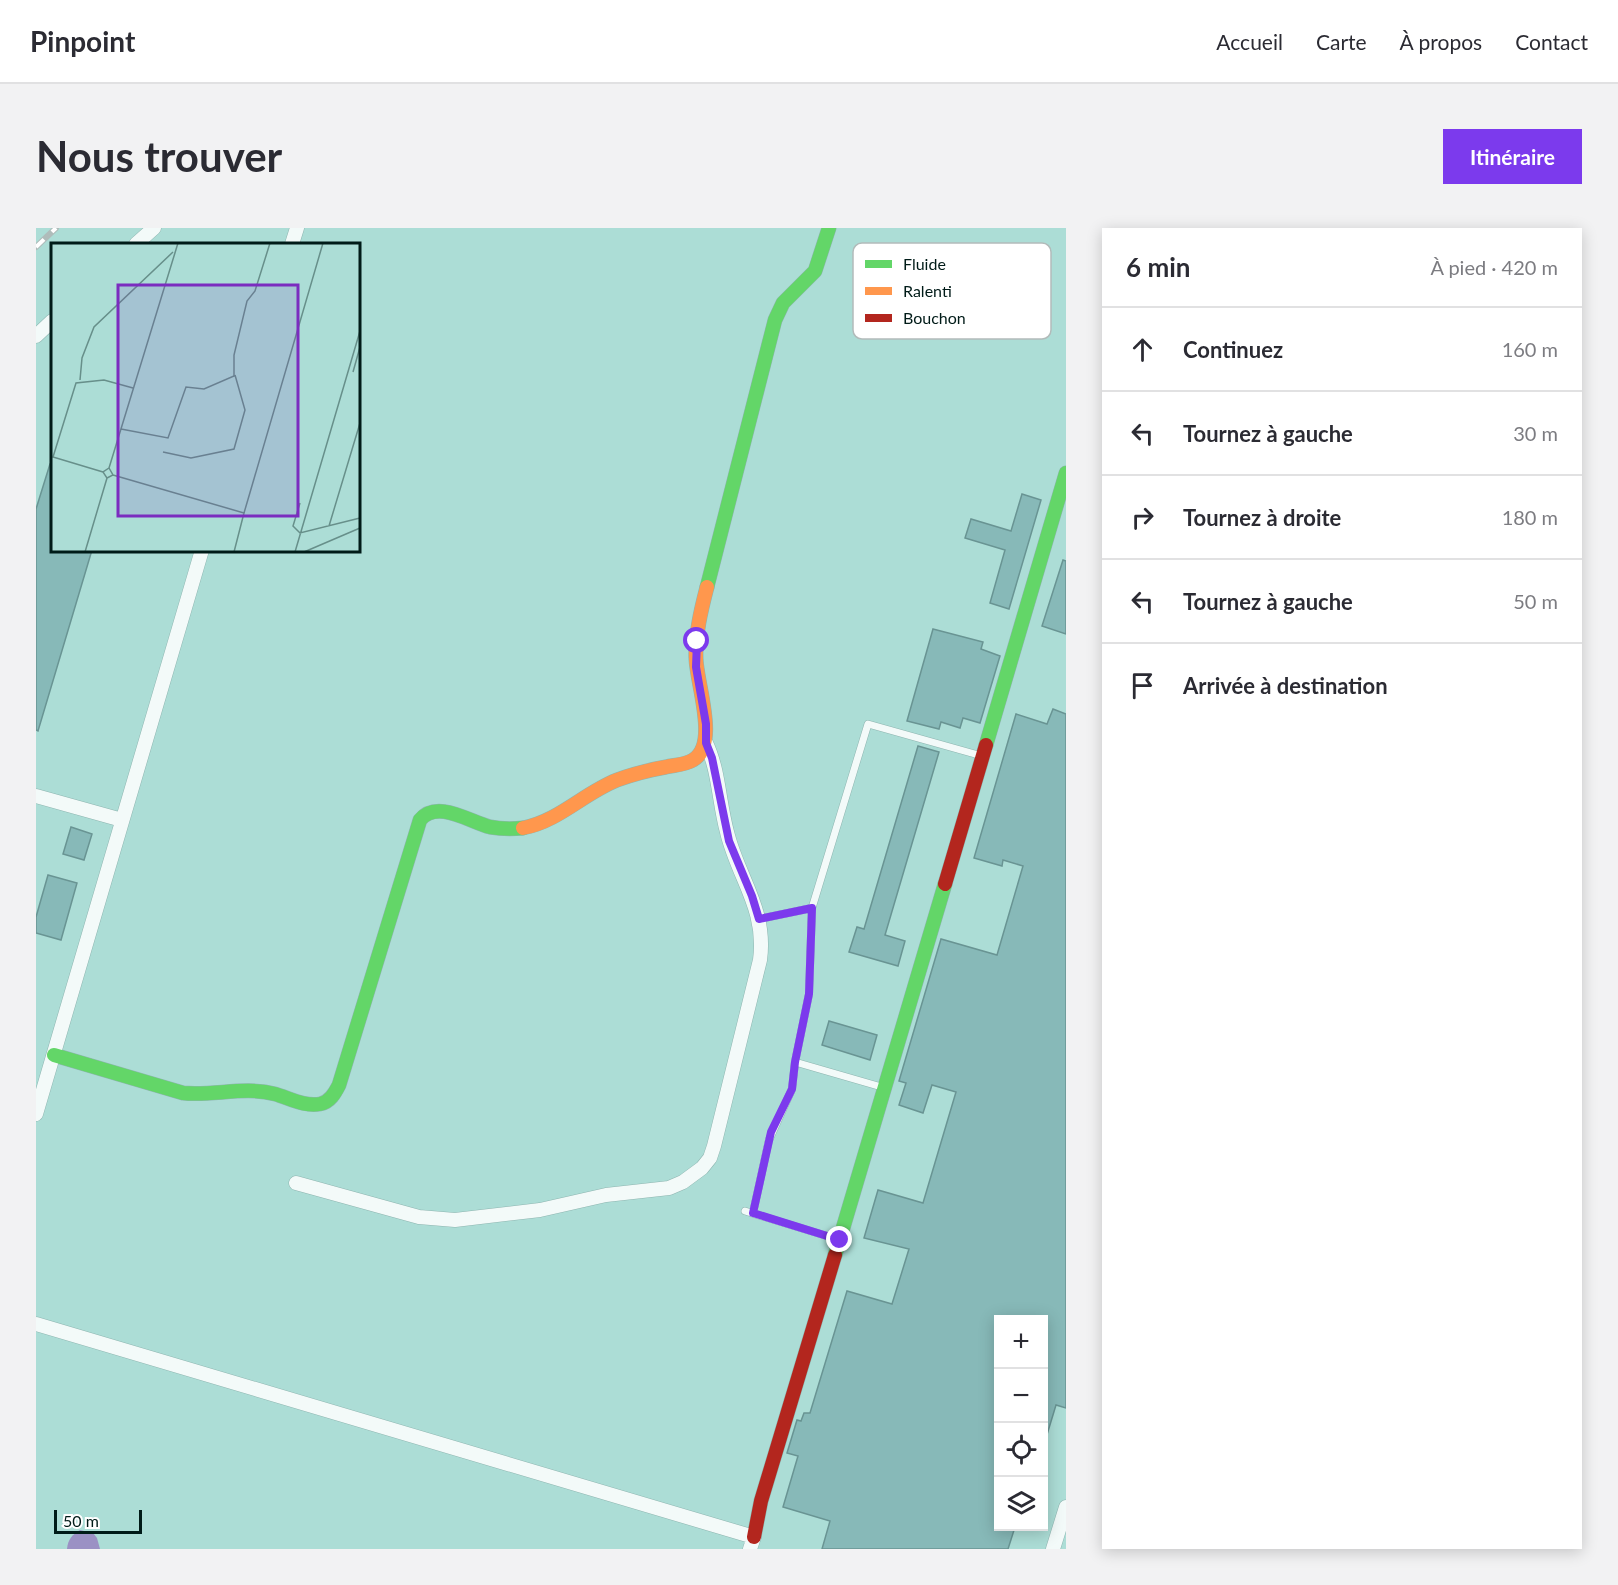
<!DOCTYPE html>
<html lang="fr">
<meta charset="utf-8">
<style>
:root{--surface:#fff;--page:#f2f2f3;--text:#2b2b33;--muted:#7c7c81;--line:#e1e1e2;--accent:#7c3aed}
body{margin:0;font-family:Lato,sans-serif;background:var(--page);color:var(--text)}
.controls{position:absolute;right:18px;bottom:18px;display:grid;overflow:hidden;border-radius:0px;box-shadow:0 3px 15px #0003}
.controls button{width:54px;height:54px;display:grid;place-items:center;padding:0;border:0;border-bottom:2px solid var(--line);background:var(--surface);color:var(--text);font:30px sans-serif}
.scale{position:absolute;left:18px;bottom:15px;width:88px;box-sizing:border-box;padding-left:6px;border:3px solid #001b18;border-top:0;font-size:16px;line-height:21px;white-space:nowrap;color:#001b18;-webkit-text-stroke:4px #fff;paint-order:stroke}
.stop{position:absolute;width:18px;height:18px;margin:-14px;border:4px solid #7c3aed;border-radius:50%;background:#fff}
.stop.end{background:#7c3aed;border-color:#fff;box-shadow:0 2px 6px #0008}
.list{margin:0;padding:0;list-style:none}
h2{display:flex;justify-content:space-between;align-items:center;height:78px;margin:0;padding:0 24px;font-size:26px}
h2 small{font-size:20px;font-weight:400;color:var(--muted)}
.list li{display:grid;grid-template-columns:39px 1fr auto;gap:18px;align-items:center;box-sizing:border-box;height:84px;padding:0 24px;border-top:2px solid var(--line)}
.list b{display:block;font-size:22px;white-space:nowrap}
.list em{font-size:20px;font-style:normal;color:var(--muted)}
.icon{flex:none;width:33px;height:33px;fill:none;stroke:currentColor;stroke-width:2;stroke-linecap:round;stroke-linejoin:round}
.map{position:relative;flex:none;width:1030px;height:1321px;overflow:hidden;border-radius:0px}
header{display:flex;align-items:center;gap:36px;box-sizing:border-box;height:84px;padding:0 30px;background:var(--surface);border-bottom:2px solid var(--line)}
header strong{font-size:28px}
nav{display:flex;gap:33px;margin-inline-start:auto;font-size:21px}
.intro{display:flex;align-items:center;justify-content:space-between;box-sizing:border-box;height:144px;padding:0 36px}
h1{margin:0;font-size:42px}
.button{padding:15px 27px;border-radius:0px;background:var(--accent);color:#fff;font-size:21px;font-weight:700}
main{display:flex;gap:36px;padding:0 36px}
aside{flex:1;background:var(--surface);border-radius:0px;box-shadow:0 3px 15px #0003}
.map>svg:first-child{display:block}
.water{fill:#9b91c4}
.building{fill:#87b9b8;stroke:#699493;stroke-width:1.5}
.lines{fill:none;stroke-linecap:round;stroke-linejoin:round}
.lane-casing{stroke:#8eb5b0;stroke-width:8}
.street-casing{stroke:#8eb5b0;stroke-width:15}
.fast-casing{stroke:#8eb5b0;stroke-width:15}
.slow-casing{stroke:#8eb5b0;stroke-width:15}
.jam-casing{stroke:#8eb5b0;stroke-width:15}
.lane{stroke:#f3faf9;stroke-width:7}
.street{stroke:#f3faf9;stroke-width:14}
.fast{stroke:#63d668;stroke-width:14}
.slow{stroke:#ff974d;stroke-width:14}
.jam{stroke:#b3261e;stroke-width:14}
.rail-casing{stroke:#afbcba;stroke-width:6}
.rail{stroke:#fff;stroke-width:4;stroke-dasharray:11;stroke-linecap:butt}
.route{stroke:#7c3aed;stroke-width:8}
.inset-road{fill:none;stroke:#678f8a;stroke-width:1.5}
.view{fill:#7b2cbf;fill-opacity:0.15;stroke:#7b2cbf;stroke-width:3}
.inset-edge{fill:none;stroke:#001b18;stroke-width:3}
.key{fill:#fff;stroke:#b2bbba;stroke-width:1.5}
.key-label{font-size:16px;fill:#001b18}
</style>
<header>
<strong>Pinpoint</strong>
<nav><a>Accueil</a><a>Carte</a><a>À propos</a><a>Contact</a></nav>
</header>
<div class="intro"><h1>Nous trouver</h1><a class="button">Itinéraire</a></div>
<main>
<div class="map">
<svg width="1030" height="1321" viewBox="0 0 1030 1321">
<rect width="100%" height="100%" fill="#acddd6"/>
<!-- water -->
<path class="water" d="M44,1302l13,3 4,5 3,11h-33c1,-10 5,-14 13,-19z"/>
<!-- building -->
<path class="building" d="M14,236h2v86h40l-54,181 -2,-1v-221z
M986,266l19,6 -32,109 -19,-6 15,-53 -40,-12 6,-19 40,12z
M1027,332l3,1v73l-24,-8z
M897,401l50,13 -2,7 19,7 -20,67 -17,-5 -3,10 -19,-6 -2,7 -32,-8z
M1017,481l13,5v694l-10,-3 -10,33 -2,-1v-117h-45v207h16l-7,22h-186l8,-28 -47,-14 15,-51 -11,-3 10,-33 4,1 3,-8h6l37,-122 45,13 17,-55 -45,-11 14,-48 45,13 33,-111 -24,-7 -9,28 -24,-8 7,-22 -7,-2 42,-142 56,16 26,-89 -20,-6 -1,6 -28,-8 42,-144 31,10z
M882,518l21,6 -54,183 20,6 -7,25 -49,-14 8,-25 7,2z
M35,599l21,7 -8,26 -21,-6z
M12,647l29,8 -16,57 -25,-7v-16z
M793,793l48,14 -7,25 -48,-15z"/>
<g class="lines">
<defs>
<path id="lane" d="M776,680l-3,86 -14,68 90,26
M723,691l53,-11 56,-184 114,32
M709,983l95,29
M717,985l16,-73 23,-51 3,-27"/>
<path id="street" d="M100,16l18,-16
M256,16l5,-16
M0,108l16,-15
M0,568l86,24
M0,886l166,-564
M260,955l123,34 36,3 85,-10 66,-15 63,-7 14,-6 19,-14 8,-10 4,-12 46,-186c7,-51 -22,-82 -33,-128 -8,-29 -8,-62 -21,-89
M0,1096l718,213 -4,12
M1017,1321l13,-42"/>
<path id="fast" d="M671,359l68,-267 8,-17 32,-32 14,-43
M950,517l80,-272
M18,827l129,38c31,3 62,-7 92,1 14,4 30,13 45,10 10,-2 15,-11 19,-19l81,-265c17,-21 50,2 70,7 11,2 22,2 33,1
M799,1027l110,-371"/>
<path id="slow" d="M487,600c36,-7 61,-35 94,-48 16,-6 32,-10 49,-13 8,-2 19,-2 27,-7 26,-15 4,-75 3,-101 -1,-24 5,-49 11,-72"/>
<path id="jam" d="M909,656l41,-139
M718,1309l7,-36 74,-246"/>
</defs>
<!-- lane casing -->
<use href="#lane" class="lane-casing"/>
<!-- street casing -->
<use href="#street" class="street-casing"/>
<!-- fast casing -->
<use href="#fast" class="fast-casing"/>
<!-- slow casing -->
<use href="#slow" class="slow-casing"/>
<!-- jam casing -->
<use href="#jam" class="jam-casing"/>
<!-- lane -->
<use href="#lane" class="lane"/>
<!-- street -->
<use href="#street" class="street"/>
<!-- fast -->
<use href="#fast" class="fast"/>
<!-- slow -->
<use href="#slow" class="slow"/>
<!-- jam -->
<use href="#jam" class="jam"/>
<defs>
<path id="rail" d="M0,19l20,-19"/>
</defs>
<!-- rail casing -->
<use href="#rail" class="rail-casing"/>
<!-- rail -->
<use href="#rail" class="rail"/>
</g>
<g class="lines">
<!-- route -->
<path class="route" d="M661,413l-1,26 10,57v19l6,15 17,83 23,55 7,23 53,-11 -3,86 -14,68 -3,27 -21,43 -18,81 87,27"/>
</g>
<!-- overview -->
<g transform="translate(15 15)">
<rect width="309" height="309" fill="#acddd6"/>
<path class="inset-road" d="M302,129l7,-25M29,137l2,-22 12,-31 79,-75M70,186l47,9 18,-51 18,2 30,-13v-21l13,-54 8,-10 15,-48M112,209l28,6 43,-9 11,-39 -10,-35M58,225l69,-225M52,229l-50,-15 23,-74 28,-3 29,8M62,232l131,38 -10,39M249,260l-7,23 7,7 60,-15M193,270l79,-270M278,283l31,-103M34,309l22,-74 -4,-6 6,-4 4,7 -6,3M244,309l65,-221M253,309l56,-24"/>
<path class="view" d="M67,42h180v231h-180z"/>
<rect width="309" height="309" class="inset-edge"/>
</g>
<!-- legend -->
<rect x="817" y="15" width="198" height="96" rx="9" class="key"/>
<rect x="829" y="32" width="27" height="8" fill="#63d668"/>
<rect x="829" y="59" width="27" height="8" fill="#ff974d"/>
<rect x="829" y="86" width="27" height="8" fill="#b3261e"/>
<g class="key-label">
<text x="867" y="42">Fluide</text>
<text x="867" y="69">Ralenti</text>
<text x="867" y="96">Bouchon</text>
</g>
</svg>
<div class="controls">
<button>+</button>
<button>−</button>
<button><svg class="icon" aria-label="locate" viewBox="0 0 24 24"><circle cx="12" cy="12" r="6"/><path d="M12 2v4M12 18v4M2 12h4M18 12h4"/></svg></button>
<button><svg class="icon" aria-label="layers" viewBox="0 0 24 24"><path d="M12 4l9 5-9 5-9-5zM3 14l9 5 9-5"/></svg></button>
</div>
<div class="scale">50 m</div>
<div class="stop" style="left:661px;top:413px"></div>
<div class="stop end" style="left:804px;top:1012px"></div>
</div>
<aside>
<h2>6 min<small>À pied · 420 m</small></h2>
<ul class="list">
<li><svg class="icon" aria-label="ahead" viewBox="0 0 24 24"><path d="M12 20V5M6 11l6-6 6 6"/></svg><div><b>Continuez</b></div><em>160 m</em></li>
<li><svg class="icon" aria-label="left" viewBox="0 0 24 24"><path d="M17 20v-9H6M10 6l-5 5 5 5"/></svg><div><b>Tournez à gauche</b></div><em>30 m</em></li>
<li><svg class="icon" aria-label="right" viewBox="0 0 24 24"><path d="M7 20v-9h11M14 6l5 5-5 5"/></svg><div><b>Tournez à droite</b></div><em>180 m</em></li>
<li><svg class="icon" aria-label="left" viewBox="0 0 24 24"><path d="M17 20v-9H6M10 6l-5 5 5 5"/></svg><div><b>Tournez à gauche</b></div><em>50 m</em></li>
<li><svg class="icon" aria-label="arrive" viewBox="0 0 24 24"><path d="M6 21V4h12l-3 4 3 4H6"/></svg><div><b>Arrivée à destination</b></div></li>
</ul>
</aside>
</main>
